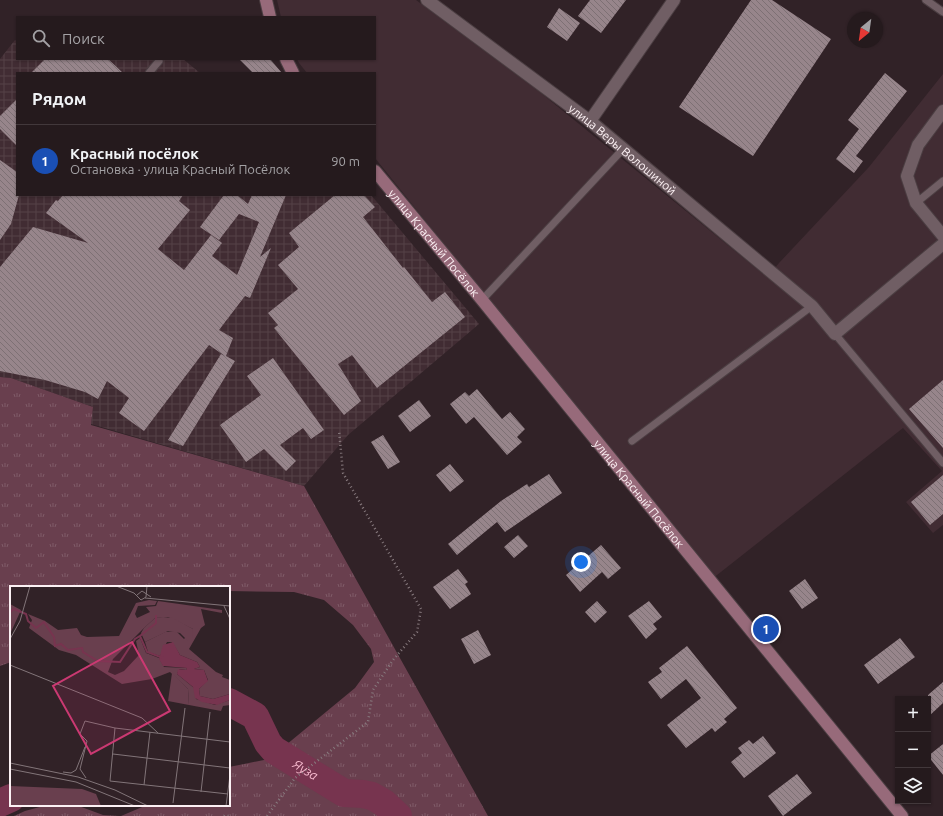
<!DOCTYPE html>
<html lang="ru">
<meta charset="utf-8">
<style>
:root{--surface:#251a1d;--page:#31272a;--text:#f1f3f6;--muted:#a3a1a4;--line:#42383b;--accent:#b45309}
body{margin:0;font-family:Ubuntu,sans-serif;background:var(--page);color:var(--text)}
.controls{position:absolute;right:12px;bottom:12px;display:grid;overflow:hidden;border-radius:0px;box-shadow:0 1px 3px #0004}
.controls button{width:36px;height:36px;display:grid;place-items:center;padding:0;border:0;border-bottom:1px solid var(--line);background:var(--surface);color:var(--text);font:20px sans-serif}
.compass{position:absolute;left:847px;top:12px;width:36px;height:36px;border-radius:50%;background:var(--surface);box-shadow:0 1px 3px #0004;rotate:209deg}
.you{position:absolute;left:581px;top:562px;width:14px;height:14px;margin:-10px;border:3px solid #fff;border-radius:50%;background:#1a73e8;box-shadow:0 0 0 6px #1a73e833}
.badge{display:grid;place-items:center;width:26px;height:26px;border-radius:50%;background:var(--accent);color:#fff;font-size:13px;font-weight:700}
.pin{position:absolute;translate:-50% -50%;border:2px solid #fff;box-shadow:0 1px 4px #0006}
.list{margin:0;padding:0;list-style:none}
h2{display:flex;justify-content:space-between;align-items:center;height:52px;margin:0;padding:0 16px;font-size:17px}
h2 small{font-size:13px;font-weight:400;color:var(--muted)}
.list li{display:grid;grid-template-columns:26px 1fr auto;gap:12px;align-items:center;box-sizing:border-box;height:72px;padding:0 16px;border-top:1px solid var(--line)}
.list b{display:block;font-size:15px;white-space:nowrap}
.list p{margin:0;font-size:13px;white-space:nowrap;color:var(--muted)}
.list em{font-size:13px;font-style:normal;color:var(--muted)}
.icon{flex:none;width:22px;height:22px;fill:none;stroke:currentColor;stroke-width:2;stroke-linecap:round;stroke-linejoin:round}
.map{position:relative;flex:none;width:943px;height:816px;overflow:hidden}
.search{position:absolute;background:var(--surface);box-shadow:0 1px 3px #0004;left:16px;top:16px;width:360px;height:44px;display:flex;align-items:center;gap:10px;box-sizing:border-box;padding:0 14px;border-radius:0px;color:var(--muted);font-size:15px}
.panel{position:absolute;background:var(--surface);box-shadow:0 1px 3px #0004;left:16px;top:72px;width:360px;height:124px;border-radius:0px}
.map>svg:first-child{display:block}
.built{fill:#412c33}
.industrial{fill:url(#industrial-grid)}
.grass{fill:url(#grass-tufts)}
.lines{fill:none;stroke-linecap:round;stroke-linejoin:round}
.river{stroke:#77344f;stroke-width:28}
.building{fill:url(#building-back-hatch)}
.lane-casing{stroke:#4b3e42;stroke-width:9}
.street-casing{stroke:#4b3e42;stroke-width:14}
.secondary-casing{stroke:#4b3e42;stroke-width:14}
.path{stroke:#887b7f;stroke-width:2.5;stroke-dasharray:1 3;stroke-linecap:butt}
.lane{stroke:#705e64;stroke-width:7}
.street{stroke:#705e64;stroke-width:12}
.secondary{stroke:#976a7a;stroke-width:12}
.labels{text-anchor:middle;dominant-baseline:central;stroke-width:3;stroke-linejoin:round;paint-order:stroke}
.street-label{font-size:12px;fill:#fcf1f4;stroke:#150e10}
.water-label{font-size:13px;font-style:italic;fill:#f6b8cd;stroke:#150e10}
.inset-river{fill:none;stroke:#77344f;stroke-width:2}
.inset-road{fill:none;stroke:#827579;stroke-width:1}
.view{fill:#cb3972;fill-opacity:0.15;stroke:#cb3972;stroke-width:2}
.inset-edge{fill:none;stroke:#fcf1f4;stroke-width:2}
</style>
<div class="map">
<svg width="943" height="816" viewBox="0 0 943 816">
<defs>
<pattern id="industrial-grid" width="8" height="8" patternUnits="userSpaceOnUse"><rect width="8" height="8" fill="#412c33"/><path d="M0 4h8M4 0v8" fill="none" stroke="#544147"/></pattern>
<pattern id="grass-tufts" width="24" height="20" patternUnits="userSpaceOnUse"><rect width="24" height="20" fill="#693f4e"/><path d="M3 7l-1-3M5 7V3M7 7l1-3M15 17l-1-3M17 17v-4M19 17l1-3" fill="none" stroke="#7f5b68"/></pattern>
<pattern id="building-back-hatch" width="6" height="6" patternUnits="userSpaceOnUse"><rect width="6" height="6" fill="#97858b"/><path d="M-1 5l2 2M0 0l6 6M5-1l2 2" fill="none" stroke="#7d7074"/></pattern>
</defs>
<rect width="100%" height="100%" fill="#312227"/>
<!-- built -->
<path class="built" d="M277,0h139l125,93 226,184 12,-14 90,-96 74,-93v451l-10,8 -27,-31 36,-31 -39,-43 -191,151 -337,-421v-85h-68l-8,-10 -2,-4h78v-42h-94z"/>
<!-- industrial -->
<path class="industrial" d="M15,40l2,1v18h166l17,14h-183v122h354l108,129 -131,111 -44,51 -213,-62 2,-17 -82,-29 -11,-1v-318z"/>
<!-- grass -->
<path class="grass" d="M0,377l11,1 82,29 -2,18 213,61 184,330h-367l26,-11h82v-38l40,-8 86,-71 19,-26 -3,-13 -18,-24 -29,-25 -30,-8 -65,-1v-4h-218v75l-11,4z
M47,805h29l27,10 16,1h-105l11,-5z"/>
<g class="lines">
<!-- river -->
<g class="river">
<path id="s1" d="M229,702l26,14 13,27 6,7 70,43 19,1 9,2 12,7 14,13"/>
<path d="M0,803l11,-5"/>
</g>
</g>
<!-- building -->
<path class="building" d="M590,0h36l-25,33 -23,-17z
M751,0h21l59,39 -78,117 -74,-49z
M559,8l21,15 -13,18 -20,-14z
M45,59h63l15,14h-92z
M239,59h31l12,14h-29z
M885,73l22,18 -51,65 7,5 -9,12 -18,-14 23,-30 -11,-9z
M17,99v47l-17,-17v-13z
M0,160l17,12v23h2l-8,29 -11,16z
M63,195h120l-4,6 11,9 -32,39 26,21 27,-35 11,8 -10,13 25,19 22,-53 -20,-8 -20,26 -19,-13 24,-32h13l11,9 4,-9h34l-26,62 11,-9 -21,50 -5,-2 -26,34 14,8 -7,18 9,5 -52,85 -15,-6 53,-86 4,2 -16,-11 -65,86 -25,-18 10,-15 -22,-17 -9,18 -13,-7 -40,-12 -45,-9v-104l33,-40 55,16 -42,-30 10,-13 2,1z
M335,195h29l11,12 -12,10 40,51 1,-1 28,35 13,-10 20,25 -88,71 -25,-33 -14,9 23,37 -17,14 -70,-87 4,-3 -10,-12 30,-24 -20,-24 21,-18 -10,-14z
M273,358l51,72 -13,9 -8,-11 -23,17 16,16 -10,10 -22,-22 -18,13 -26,-37 41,-30 -14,-19z
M943,380v68l-34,-39z
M477,389l25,30 8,-7 15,17 -8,8 5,5 -15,13 -33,-38 -8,7 -16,-20 15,-12 4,4z
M419,400l12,16 -21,16 -12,-16z
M383,435l17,27 -12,7 -17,-27z
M450,464l14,17 -14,11 -14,-17z
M549,474l13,19 -57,39 -8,-10 -40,33 -9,-11 53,-43 26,-17 2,3z
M943,475v39l-13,11 -19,-23z
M518,535l10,11 -14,12 -10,-11z
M601,545l20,23 -13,11 -6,-7 -22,20 -14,-17z
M458,569l10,13 -3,2 6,10 -21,15 -17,-22z
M805,579l13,19 -16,11 -13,-18z
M597,601l10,11 -12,11 -10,-11z
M649,601l13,16 -9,7 4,5 -11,10 -18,-23z
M478,630l13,25 -17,9 -13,-25z
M900,638l15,19 -37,27 -14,-19z
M687,646l50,62 -13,11 3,3 -12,10 -3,-4 -26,20 -19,-23 34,-27 -15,-19 -25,20 -13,-17 14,-10 -3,-4z
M943,682v21l-15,14v-22z
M763,736l13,17 -32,25 -13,-16 11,-9 -4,-5 11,-8 4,4z
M943,744v31l-15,-19z
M797,774l15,19 -29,23 -15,-20z"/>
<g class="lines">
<defs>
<path id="lane" d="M926,0l17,12
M149,73l10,-12
M916,203l27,-22
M482,300l142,-152
M835,334l108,129
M632,441l180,-135"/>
<g id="street">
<path id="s2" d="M427,0l163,121 222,185 23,28 108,-90"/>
<path d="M943,111l-25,34 -11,31 9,27 27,33"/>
<path d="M590,121l84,-121"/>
</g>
<g id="secondary">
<path d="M266,0l4,17"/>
<path d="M286,59l7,14"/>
<path id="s3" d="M375,171l107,129 420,516"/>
</g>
</defs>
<!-- lane casing -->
<use href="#lane" class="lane-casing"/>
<!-- street casing -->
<use href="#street" class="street-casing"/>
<!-- secondary casing -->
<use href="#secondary" class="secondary-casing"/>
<!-- path -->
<path class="path" d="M224,816l1,-1 4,1
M267,816l28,-38 73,-56 5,-32 20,-30 24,-28 4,-23 -78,-136 -4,-43"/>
<!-- lane -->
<use href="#lane" class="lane"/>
<!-- street -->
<use href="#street" class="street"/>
<!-- secondary -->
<use href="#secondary" class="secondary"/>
</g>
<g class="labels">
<!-- street labels -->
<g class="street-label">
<text stroke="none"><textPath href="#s2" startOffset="246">улица Веры Волошиной</textPath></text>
<text stroke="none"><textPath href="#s3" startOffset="93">улица Красный Посёлок</textPath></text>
<text stroke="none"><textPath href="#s3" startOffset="417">улица Красный Посёлок</textPath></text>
</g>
<!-- water labels -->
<g class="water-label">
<text stroke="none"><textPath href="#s1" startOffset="106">Яуза</textPath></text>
</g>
</g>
<!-- overview -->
<g transform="translate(10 586)">
<rect width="220" height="220" fill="#312227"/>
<path d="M139,14l8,1 -2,4 -17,1 -3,8 2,4 13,-6 -4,-5 10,-1 2,-5 64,9v3l-21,-4 4,16 -4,3 -12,21 27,23 7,3 -1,2 8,3v14l-17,5 -13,-3 -1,-7 9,-9 -4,-10 -10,-1 6,-2 -3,-5 -17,-7 -8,-13h-5l-7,14 -12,-4 -3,-10 20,-10 11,-1 8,8 9,-10 -25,-12 -13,1 -11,10 -31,31 -5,13 7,3 9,-4 15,-16 -3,-14 4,-3 6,15 13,5 5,9 23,1 -1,2 -7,-1 -2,5 17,14 2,11 19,6 15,-5v5l-7,1 -2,5 -32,-6 -1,-16 -18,-17 -18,7 -30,5 -46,-29 -17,-5 -30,-22 3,-8 -4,-6 17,7 13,9 19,-2 4,7 6,2 32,-1 17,-33zM0,18l11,6 -11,24z" fill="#693f4e"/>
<path d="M153,31l10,1 20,11 -1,9 -4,3 -8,-8 -12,-2 -23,11 -4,-9 3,-5 11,-10zM162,87l16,16 1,16 -21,-4z" fill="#693f4e"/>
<path d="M0,200l72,3 14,5 5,12h-91z" fill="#693f4e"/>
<path d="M163,56l7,13 17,7 3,5 -6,2 10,1 4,11 -9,8 1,7 13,3 17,-5v6l-13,5 -15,-3 -7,-4 -2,-11 -16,-13 1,-5 8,1 1,-2 -24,-2 -4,-7 4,-14z" fill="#77344f"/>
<path class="inset-river" d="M0,26l4,-3 12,5 2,7 8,7 8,-6 10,15 1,9 6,-2 7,6 14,-2 1,4 15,9 22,1 15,-23 5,-3 7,16 16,6M130,50l16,-13v-8"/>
<path class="inset-road" d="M106,0l18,7 7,7 5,-3 1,-11M127,9l5,-4 9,6M135,12l85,8M214,20l6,13M0,53l10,-18 10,-35M0,79l132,53 16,15M105,142l-5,53 118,13M103,168l117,14M0,177l68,14 37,13 33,16M0,183l66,13 59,24M53,186l8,1 5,-3 9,-23M76,192l-6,-9 7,-28 -7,-7 5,-13 30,7 115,14M134,199l6,-53M191,206l9,-80M163,217l12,-95M216,220l4,-31"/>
<path class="view" d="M122,56l38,69 -79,43 -38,-68z"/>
<rect width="220" height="220" class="inset-edge"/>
</g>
</svg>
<div class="controls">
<button>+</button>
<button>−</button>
<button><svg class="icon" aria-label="layers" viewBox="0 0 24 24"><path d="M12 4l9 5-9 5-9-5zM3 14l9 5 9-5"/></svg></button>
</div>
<svg class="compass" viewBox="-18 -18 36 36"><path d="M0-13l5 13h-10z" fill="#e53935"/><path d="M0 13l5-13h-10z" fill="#a3a1a4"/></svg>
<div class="you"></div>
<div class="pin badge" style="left:766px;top:629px;background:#1a4fb4">1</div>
<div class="search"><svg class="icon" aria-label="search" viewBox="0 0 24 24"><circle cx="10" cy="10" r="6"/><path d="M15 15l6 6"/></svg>Поиск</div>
<section class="panel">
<h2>Рядом<small></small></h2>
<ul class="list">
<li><span class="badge" style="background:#1a4fb4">1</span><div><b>Красный посёлок</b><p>Остановка · улица Красный Посёлок</p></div><em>90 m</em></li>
</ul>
</section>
</div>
